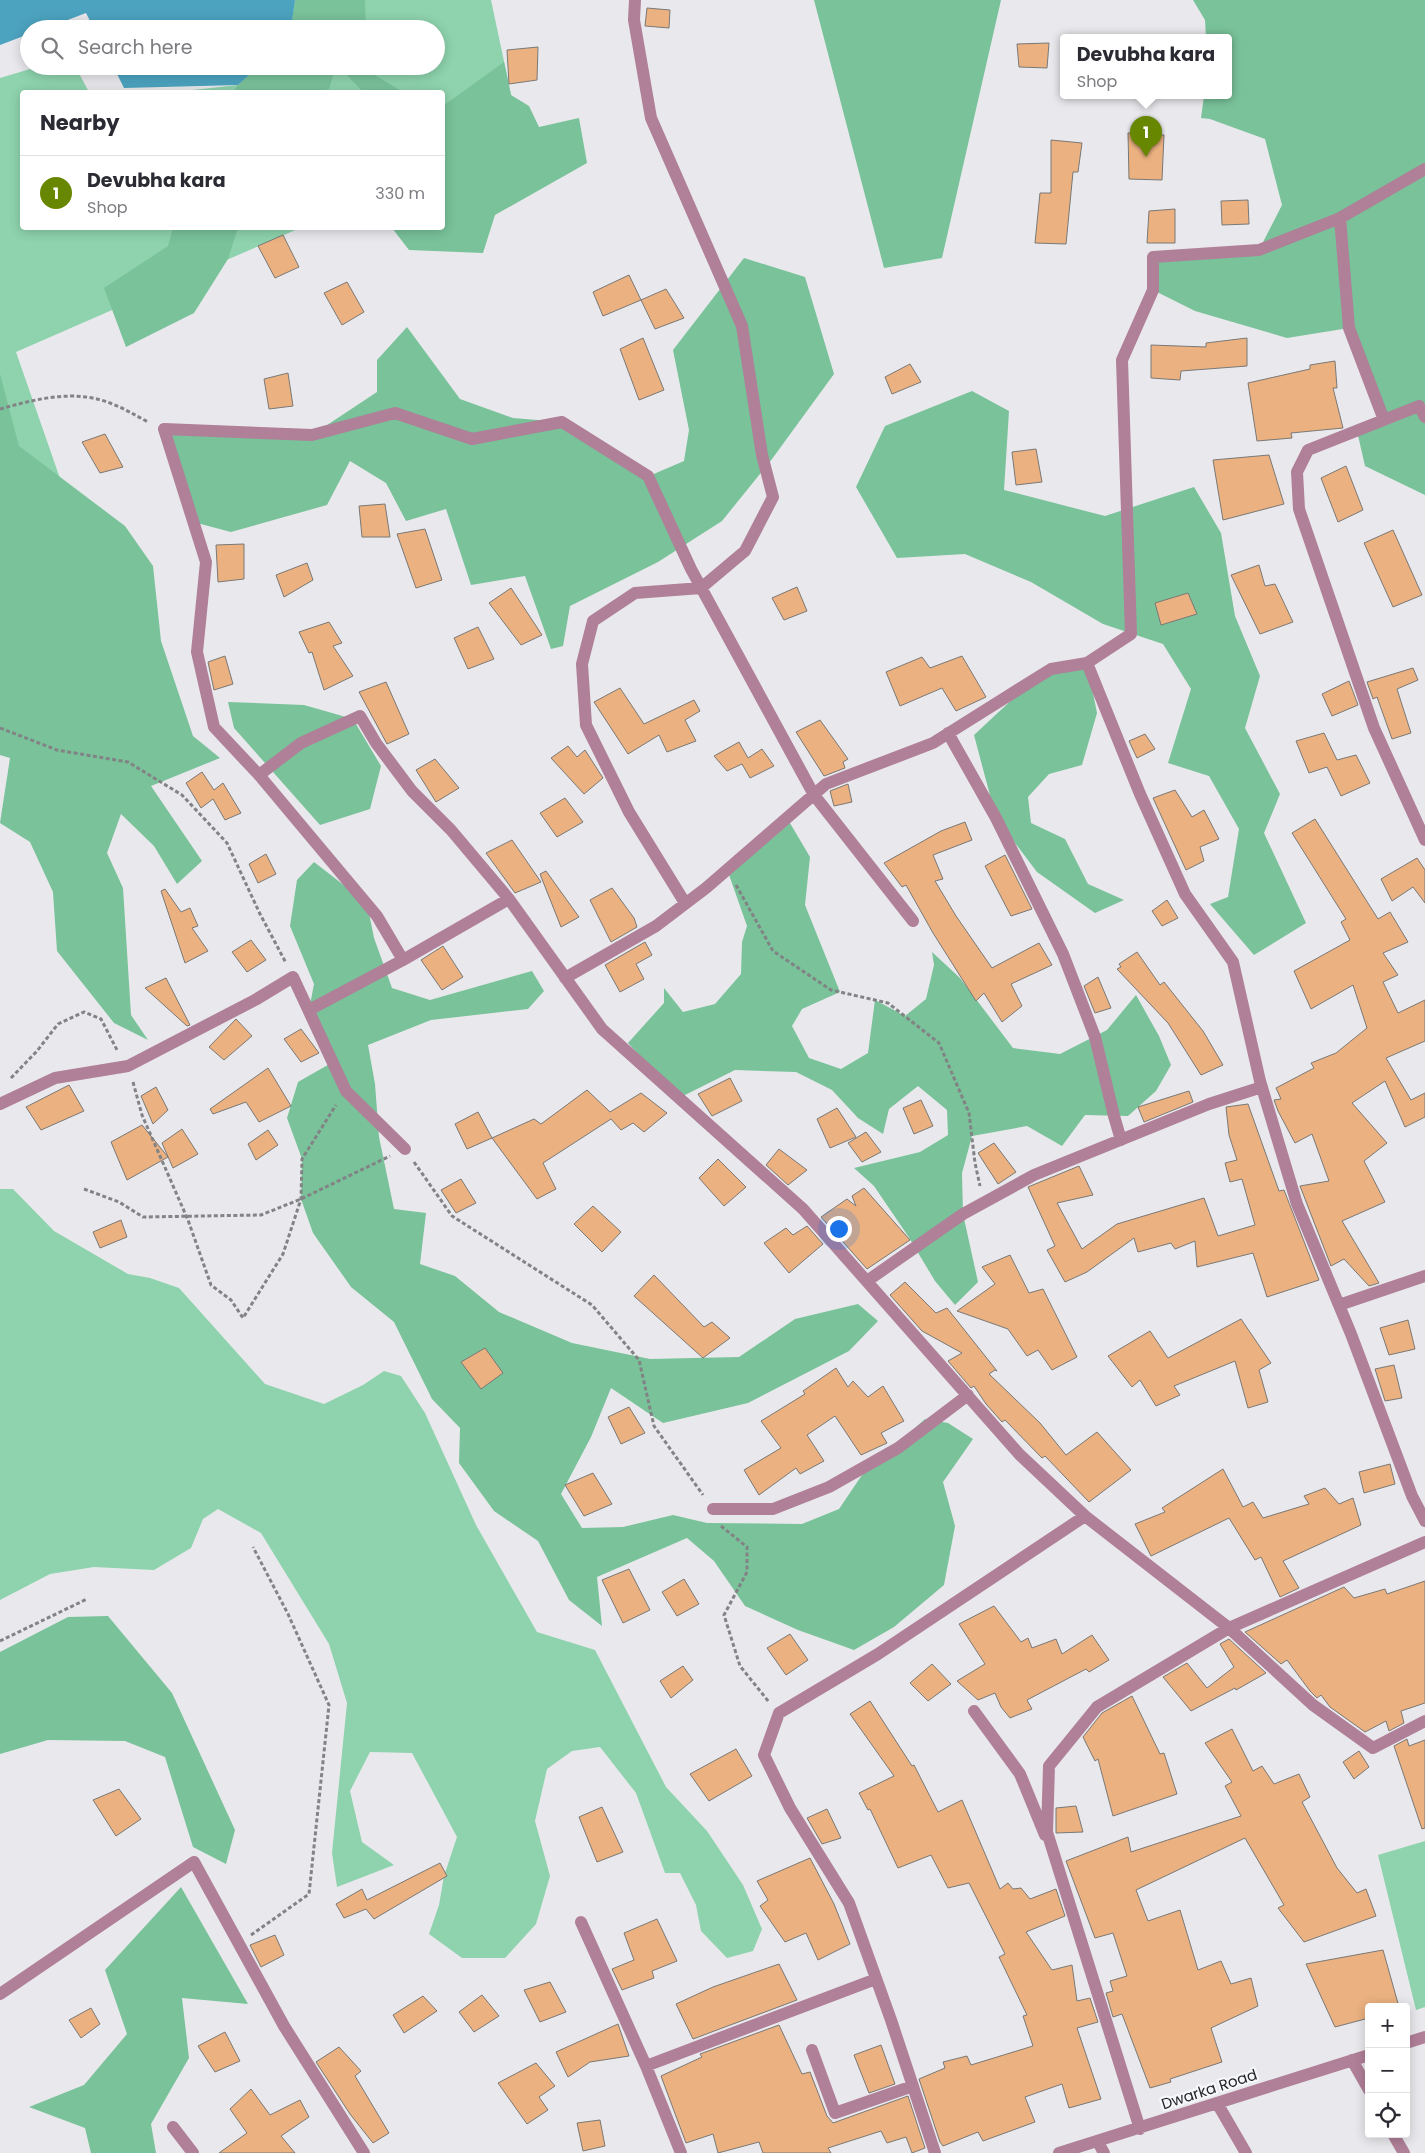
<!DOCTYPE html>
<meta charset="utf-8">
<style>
:root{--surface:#fff;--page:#f7f7f7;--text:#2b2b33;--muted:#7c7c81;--line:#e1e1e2;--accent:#688700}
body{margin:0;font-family:Poppins,sans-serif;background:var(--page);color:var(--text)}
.controls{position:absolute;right:15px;bottom:15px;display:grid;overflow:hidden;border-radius:5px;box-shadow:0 2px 12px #0003}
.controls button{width:45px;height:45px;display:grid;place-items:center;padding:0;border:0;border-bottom:1px solid var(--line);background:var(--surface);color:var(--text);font:25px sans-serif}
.you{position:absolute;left:838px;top:1228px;width:18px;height:18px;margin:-12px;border:4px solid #fff;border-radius:50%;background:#1a73e8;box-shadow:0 0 0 8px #1a73e833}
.badge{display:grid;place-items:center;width:32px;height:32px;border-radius:50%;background:var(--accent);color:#fff;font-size:16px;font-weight:700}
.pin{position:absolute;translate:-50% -41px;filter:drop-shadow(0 1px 2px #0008)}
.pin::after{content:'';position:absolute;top:26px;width:18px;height:15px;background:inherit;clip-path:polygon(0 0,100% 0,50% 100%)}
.popup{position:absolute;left:1060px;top:34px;width:172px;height:65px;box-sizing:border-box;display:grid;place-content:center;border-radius:5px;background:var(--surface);filter:drop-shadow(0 1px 4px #0005);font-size:16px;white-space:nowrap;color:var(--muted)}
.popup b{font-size:19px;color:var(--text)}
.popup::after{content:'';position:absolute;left:50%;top:100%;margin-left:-10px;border:10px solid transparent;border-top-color:var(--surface)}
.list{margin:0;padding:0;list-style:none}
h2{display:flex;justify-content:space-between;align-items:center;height:65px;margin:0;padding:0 20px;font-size:21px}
h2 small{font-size:16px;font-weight:400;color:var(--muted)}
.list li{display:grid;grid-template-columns:32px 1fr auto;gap:15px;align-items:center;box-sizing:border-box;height:75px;padding:0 20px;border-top:1px solid var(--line)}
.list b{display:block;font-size:19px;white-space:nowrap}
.list p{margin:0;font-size:16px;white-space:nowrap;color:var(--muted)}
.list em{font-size:16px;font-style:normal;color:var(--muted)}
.icon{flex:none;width:28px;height:28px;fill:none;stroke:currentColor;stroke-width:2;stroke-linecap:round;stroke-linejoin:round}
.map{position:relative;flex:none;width:1425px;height:2153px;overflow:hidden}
.search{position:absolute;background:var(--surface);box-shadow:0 2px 12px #0003;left:20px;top:20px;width:425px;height:55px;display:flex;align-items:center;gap:12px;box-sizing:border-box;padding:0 18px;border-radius:28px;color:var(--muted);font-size:19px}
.panel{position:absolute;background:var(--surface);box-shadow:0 2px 12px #0003;left:20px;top:90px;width:425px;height:140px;border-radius:5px}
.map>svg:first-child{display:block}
.green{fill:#8ed3ad}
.forest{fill:#79c29a}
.water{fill:#4ca3bf}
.building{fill:#ebb180;stroke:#7a7876}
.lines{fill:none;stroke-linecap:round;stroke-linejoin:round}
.path{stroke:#828385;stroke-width:3;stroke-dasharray:4 2.5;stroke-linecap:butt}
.minor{stroke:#b07f98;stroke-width:12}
.labels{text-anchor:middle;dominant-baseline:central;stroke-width:4.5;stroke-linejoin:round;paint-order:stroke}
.street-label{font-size:15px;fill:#232425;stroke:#f6f7fa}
</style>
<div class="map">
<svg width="1425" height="2153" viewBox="0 0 1425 2153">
<rect width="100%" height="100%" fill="#e9e9ed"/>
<!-- green -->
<path class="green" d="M295,0h196l28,132 -76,33 -1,-73h-268l64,-7 21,-19h177v-37h-145z
M40,66h35l14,26h-67v136h278l-284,124 102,293 -118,64v-631z
M0,1189h13l41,42 74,43 22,4 29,10 86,96 59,20 39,-19 21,-14 17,5 24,37 51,112 61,107 58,18 71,137 41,44 36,54 19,44 -9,22 -26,7 -26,-27 -5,-26 -16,-32h-15l-29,-80 -36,-46 -28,4 -25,18 -12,52 15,55 -14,48 -31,34h-43l-33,-24 10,-29 5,-29 13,-39 -45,-84 -42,-1 -20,39 12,51 32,23 -57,22 -5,-34 15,-150 -18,-59 -68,-111 -43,-24 -15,10 -12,29 -37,22 -60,-3 -44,7 -50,26z
M1425,1841v166l-9,3 -38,-155z"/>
<!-- forest -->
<path class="forest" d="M295,0h70l1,29h-75z
M814,0h187l-59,258 -58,10z
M1193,0h232v495l-60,-29 -8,-35 26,-11 -34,-92 -62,10 -92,-27 -42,-21v-33l106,-7 23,-45 -17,-66 -55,-20 -9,-1 3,-22h24v-58h-22l-1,-18z
M504,62l7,33 18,11 10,21 40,-9 8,45 -92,52 -12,38 -74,-3 -17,-22h50l1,-122z
M259,66h77l-7,23 -10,3h-86l5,-7z
M338,66h30v5l35,21h-40z
M173,228h65l-10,31 -34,54 -68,34 -22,-59 64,-42z
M744,258l61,19 29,97 -62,85 -50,62 -64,41 -88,44 -7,40 -12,3 -26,-73 -54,9 -25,-76 -40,12 -20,-38 -36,-22 -23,44 -96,27 -38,-10 -29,-93 148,6 65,-43v-32l30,-33 53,72 53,19 49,4 87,54 35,-15 5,-31 -16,-80z
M0,374l19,72 106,80 28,40 8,75 32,95 27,22 -69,28 51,75 -25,23 -23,-38 -33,-32 -14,39 16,35 8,127 17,25 -34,-17 -57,-72 -4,-59 -23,-50 -30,-19 10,-65 -10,-3z
M972,391l37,20 -5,79 101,26 89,-29 27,46 14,83 25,60 -15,52 35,66 -16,39 42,90 -52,32 -44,-51 18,-7 11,-68 -30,-53 -41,-13 23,-74 -28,-45 -60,-20 -72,-42 -66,-28 -68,4 -41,-71 29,-61z
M1087,663l10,50 -15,52 -33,9 -21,23 3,26 34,16 23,45 36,16 -29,13 -58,-41 -41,-54 -22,-83 59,-55z
M228,702l76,3 49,14 28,47 -11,43 -50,16 -86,-97z
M787,818l23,39 -5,48 35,87 -38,17 -10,17 17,32 32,11 27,-16 7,-53 30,16 21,-17 8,-34 -2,-13 28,26 53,70 47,6 47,-24 29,-35 23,41 12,29 -15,26 -28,25 -43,-1 -23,31 -35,-20 -55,10 -10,37 1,41 15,68 -23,23 -20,-24 -27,-45 -34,-50 -20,-18 66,-16 28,-17 -1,-25 -29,-24 -29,23 -6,25 -25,-16 -26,-28 -36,-18 -61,-2 -56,28 -51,-55 36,-40v-15l19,24 32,-8 26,-30 1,-32 5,-16 -20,-57z
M314,862l53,41 7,35 18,50 38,12 102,-29 12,20 -16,18 -97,11 -63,25 7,39 4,53 15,72 32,4 -6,51 35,12 44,36 73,31 78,16 89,-2 56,-38 63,-15 20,17 -29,30 -101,52 -85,20 -52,-35 -20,49 -30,57 21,34 41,-1 50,-12 34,8 95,1 37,-15 23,-34 63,-56 23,4 25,16 -30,43 12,44 -11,59 -50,42 -40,23 -56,-20 -53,-24 -31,-45 -27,-23 -90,39 5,49 -33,-26 -31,-59 -44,-30 -35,-48 1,-35 -28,-29 -38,-77 -43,-35 -38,-54 -12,-34 1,-40 -15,-41 11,-36 35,-20 -24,-52 5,-26 -24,-58 7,-46z
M108,1616l64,77 63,137 -9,34 -33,-17 -28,-90 -40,-16 -77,-1 -48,14v-102l68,-35z
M181,1887l67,117 -66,-6 7,60 -38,66 5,29h-65l-6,-25 -56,-21 55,-22 43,-51 -22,-64z"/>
<!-- water -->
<path class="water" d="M0,0h295l-4,29h-197l-8,-16 -42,16h-15v5l-29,11z
M113,66h146l-21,19 -114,3z"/>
<!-- building -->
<path class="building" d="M647,8l23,2 -1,18 -24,-2z
M1049,43l-2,25 -28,-1 -2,-23z
M538,47l-1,33 -28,4 -2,-34z
M1128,133l36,2 -2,45 -33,-1z
M1051,140l31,3 -4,29h-5l-7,72 -31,-1 5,-50h11z
M1248,200l1,24 -27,1 -1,-24z
M1175,209v34h-28l2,-32z
M283,235l16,32 -24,11 -17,-32z
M629,275l12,25 -38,16 -10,-24z
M347,282l17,30 -22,13 -18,-32z
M666,289l18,29 -29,11 -14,-29z
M643,338l21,52 -25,10 -19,-51z
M1247,338v28l-66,5 -1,9 -29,-2v-33l55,2v-4z
M1335,361l2,27h-4l10,40 -52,5 1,5 -35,3 -9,-58 62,-14v-4z
M910,364l11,18 -29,12 -7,-17z
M288,373l5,33 -24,3 -5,-30z
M105,434l18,33 -23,6 -18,-31z
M1036,449l6,33 -26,3 -4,-33z
M1269,455l15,49 -61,16 -10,-60z
M1346,466l17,44 -25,12 -17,-44z
M385,504l5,33h-28l-3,-31z
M425,529l17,51 -26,8 -19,-54z
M1393,530l29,65 -29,12 -29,-64z
M244,544v35l-26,3 -2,-37z
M307,563l6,17 -29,17 -8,-22z
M1259,565l6,21 10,-2 18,38 -33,12 -29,-59z
M797,587l10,24 -23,9 -12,-22z
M511,588l31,47 -21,10 -32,-42z
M1188,593l9,21 -36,11 -6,-22z
M329,622l13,21 -9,3 20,30 -29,14 -12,-38 -3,1 -10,-21z
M478,627l16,32 -26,10 -14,-31z
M225,656l8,28 -19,6 -6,-28z
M962,656l24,41 -30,14 -14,-23 -42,18 -14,-34 36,-15 8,11z
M1413,668l5,12 -21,9 14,44 -19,6 -15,-42 -4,2 -6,-17z
M1349,681l9,24 -26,11 -10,-22z
M386,682l23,52 -22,10 -28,-52z
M620,688l24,36 50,-24 6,11 -15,9 11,21 -29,11 -8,-17 -31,19 -34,-52z
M820,720l28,39 -5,3 2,6 -21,8 -28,-44z
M1324,733l13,27 19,-5 14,28 -29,13 -14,-29 -18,6 -13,-32z
M1145,734l10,15 -18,9 -8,-17z
M739,742l9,16 14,-9 12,17 -24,12 -8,-14 -15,7 -13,-15z
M568,746l9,11 8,-7 18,28 -19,16 -33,-36z
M435,759l24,29 -23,14 -20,-32z
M202,772l12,18 9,-7 18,30 -16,7 -12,-21 -12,9 -15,-25z
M848,784l4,18 -18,4 -4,-15z
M1175,790l17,27 12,-7 15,29 -19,8 4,14 -18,9 -33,-72z
M565,798l18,24 -26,15 -17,-24z
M1315,819l63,100 12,-7 18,30 -25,11 15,22 -15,7 15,31 27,-13v41l-39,17 25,42 14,-7v24l-20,10 -20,-46 -33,22 35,40 -23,18 21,41 -43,19 37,62 -10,3 -25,-27 -13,7 -31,-80 29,-5 -17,-47 -17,9 -17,-32 -4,-11 7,-1 -5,-11 38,-20 -3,-5 25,-10 31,-25 -14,-43 -42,24 -17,-38 56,-31 -9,-18 5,-3 -54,-86z
M965,822l7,18 -39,15 10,24 -8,2 21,35 36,52 47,-25 13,22 -41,19 11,22 -20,16 -18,-29 -8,8 -43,-68 -27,-48 -4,2 -18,-24 57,-32z
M512,840l29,42 -26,11 -29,-40z
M266,854l10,20 -18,9 -9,-19z
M1005,855l27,54 -21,7 -26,-50z
M1417,858l8,12v33l-12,-16 -21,14 -11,-22z
M546,871l33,46 -18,10 -21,-53z
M612,888l22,30 3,9 -26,15 -21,-42z
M165,889l16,23 9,-4 8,18 -6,2 16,23 -23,12 -24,-72z
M1167,900l11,18 -16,8 -10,-15z
M251,940l15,20 -19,12 -15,-20z
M645,942l7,13 -16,9 8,15 -24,13 -15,-27z
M443,946l20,31 -21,13 -21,-30z
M1137,952l23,33 4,-3 39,49 20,34 -22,10 -33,-52 -51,-54 4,-2 -2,-3z
M1098,977l13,31 -16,5 -11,-27z
M166,978l24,47 -3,1 -42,-38z
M236,1019l16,17 -28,24 -15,-13z
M301,1029l18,24 -18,9 -17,-23z
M268,1068l23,38 -32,16 -13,-20 -33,12 -3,-5z
M730,1078l12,23 -30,15 -14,-22z
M69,1085l15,26 -43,19 -15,-23z
M156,1087l12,23 -15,14 -12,-28z
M587,1090l23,22 31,-19 26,20 -23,19 -11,-9 -12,7 -10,-11 -68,44 13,26 -19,10 -45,-61 42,-19 7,5z
M1189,1091l4,11 -49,20 -6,-15z
M921,1100l12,26 -19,8 -11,-26z
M1248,1104l31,87 5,-1 35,90 -52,17 -14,-44 -56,14 -2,-26 -20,8 -4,-6 -33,9 -4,-14 -47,34 -22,10 -18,-32 8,-4 -27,-59 51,-21 14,29 -36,8 25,46 35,-25 87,-26 14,38 37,-11 -13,-46 -12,3 -5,-19 12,-3 -8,-25 -3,-28z
M837,1108l19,29 -26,11 -13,-29z
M478,1112l14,26 -25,11 -12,-25z
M142,1125l26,32 -41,23 -16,-38z
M182,1129l16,25 -25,14 -11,-25z
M268,1130l10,15 -22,15 -8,-16z
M866,1132l15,20 -19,10 -14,-19z
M994,1143l22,29 -18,12 -20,-31z
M779,1149l28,21 -19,15 -22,-20z
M718,1159l28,28 -22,19 -25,-28z
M461,1179l15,24 -20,10 -15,-23z
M864,1188l46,52 -43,29 -46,-52 26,-18 9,7 -4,-10z
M593,1206l28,26 -19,20 -28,-28z
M121,1220l6,17 -27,11 -7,-16z
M807,1226l16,18 -34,29 -25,-30 22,-15 7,7z
M1010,1255l19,38 14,-4 34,68 -25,13 -14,-20 -11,6 -19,-27 -51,-18 38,-27 -13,-17z
M654,1275l50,52 8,-5 18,16 -27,20 -69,-62z
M905,1282l31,31 11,-5 50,63 -2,-1 -6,4 51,49 26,32 31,-23 34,38 -42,32 -44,-46 -3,2 -37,-38 -3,2 -16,-18 -12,-18 -3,2 -23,-27 14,-8 -40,-22 -32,-36z
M1241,1319l30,44 -12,7 9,32 -20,6 -13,-47 -61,25 6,9 -24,11 -16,-26 -8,7 -24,-31 42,-25 18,27z
M1408,1320l7,29 -26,6 -9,-27z
M485,1348l18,25 -22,16 -20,-27z
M1394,1365l8,33 -17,3 -10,-32z
M836,1368l12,19 5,-6 15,16 15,-11 21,35 -23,12 6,10 -26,12 -26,-39 -28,19 17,26 -24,13 -4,-6 -37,27 -15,-25 37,-22 -20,-27 44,-27 -2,-3z
M629,1407l16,26 -24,11 -13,-27z
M1390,1464l5,20 -31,9 -5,-21z
M1223,1469l20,38 10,-5 10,16 46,-14 -5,-8 21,-8 14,16 14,-6 8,27 -78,36 16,27 -19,9 -19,-40 -6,3 -26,-42 -78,38 -16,-32 30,-12 -3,-4z
M593,1473l19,31 -28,12 -19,-31z
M629,1569l21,41 -27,13 -21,-43z
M684,1579l15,25 -22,12 -15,-24z
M1425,1581v122l-24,8 3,12 -15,8 -3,-10 -21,11 -35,-25 -9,-12 -4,3 -7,-7 -23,-31 -6,4 -36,-32 99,-45 10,11 31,-9 2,5z
M994,1606l27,36 7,-4 4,10 24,-9 6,15 30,-19 17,25 -20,12 -3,-3 -59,31 5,9 -22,9 -9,-11 -6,-14 -17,7 -21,-19 28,-17 -26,-40z
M790,1634l18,26 -22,15 -19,-27z
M1229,1639l37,34 -30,17 -1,-2 -44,23 -28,-34 24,-14 20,25 27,-21 -14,-23z
M932,1664l19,20 -23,17 -18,-18z
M683,1666l10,14 -22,18 -11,-17z
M1132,1696l28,58 4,-1 13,41 -64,22 -15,-57 -3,2 -12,-24 19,-24z
M870,1701l42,65 2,-1 24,47 24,-12 38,89 8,-6 5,6 8,-1 9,11 26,-10 9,27 -39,16 26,38 20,-5 5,36 13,-3 8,24 -21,6 24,71 -32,9 -7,-24 -37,13 10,25 -52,19 -5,-9 -35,14 -3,-4 -21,-63 26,-11 -2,-6 24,-6 4,9 62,-19 -10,-30 4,-1 -28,-58 6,-3 -36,-71 -21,5 -17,-33 -33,13 -28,-59 -2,1 -9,-17 35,-17 -44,-62z
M1232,1729l21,42 9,-5 12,18 25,-10 11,23 -8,5 35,66 20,25 9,-4 10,27 -72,26 -26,-34 6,-3 -39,-67 -109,52 12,31 32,-11 18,60 23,-9 10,23 20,-6 7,28 -47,22 11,34 -52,17 1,3 -21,6 -28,-74 -9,3 -7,-24 7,-2 -3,-10 17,-5 -14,-43 -18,5 -29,-77 62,-24 3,15 110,-36 -16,-30 7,-4 -27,-39z
M1407,1739l2,7 16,-6v88l-3,1 -28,-83z
M736,1749l16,27 -43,25 -19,-27z
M1359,1751l10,16 -15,12 -11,-17z
M119,1789l22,30 -25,17 -23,-36z
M1076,1806l7,26 -27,1v-25z
M602,1807l21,45 -26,10 -18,-45z
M827,1809l14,29 -19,6 -15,-26z
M810,1858l24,46 16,40 -32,16 -12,-27 -21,9 -25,-36 8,-6 -11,-19z
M440,1863l7,13 -73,43 -8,-10 -22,9 -8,-14 26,-15 5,11z
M657,1919l20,42 -25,10 2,7 -32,12 -10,-21 22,-9 -10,-27z
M275,1935l9,20 -23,12 -11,-22z
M1383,1950l16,57h-30v11l-34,9 -29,-63z
M779,1964l18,36 -104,39 -17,-35 37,-17z
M550,1982l16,30 -26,10 -16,-32z
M482,1995l17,21 -25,16 -15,-20z
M423,1996l14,15 -33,22 -11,-18z
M91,2008l9,16 -19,14 -12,-18z
M618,2024l11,32 -39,6 -22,15 -12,-25z
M779,2025l23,49 8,-2 17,44 6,7 75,-27 17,52 -13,5 -6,-16 -19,6 -6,-12 -53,17 3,5h-68l-4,-11 -41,11 -5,-19 -27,9 -25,-67 41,-19 -2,-3z
M225,2032l15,29 -25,11 -17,-26z
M881,2045l14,39 -26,9 -15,-38z
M339,2047l22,24 -6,5 34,57 -16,10 -23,-29 -34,-52z
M536,2063l19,23 -16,11 9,13 -21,14 -29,-41z
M251,2089l19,26 30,-15 9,17 -28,19 14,17h-76l28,-20 -17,-24z
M600,2120l5,26 -22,5 -6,-28z"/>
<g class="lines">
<!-- path -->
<path class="path" d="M0,409c36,-10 74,-20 110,-6 13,5 25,12 38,19
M0,728l57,22 71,12 54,33 45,48 33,71 26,49
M736,885l37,66 58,39 57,13 51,40 30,70 6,50 5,23
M11,1078l26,-27 21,-27 26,-12 17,7 16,31
M133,1082l9,33 46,105 23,65 20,15 12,18 40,-64 18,-55 1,-40 34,-54
M414,1162l38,54 140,89 47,55 15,66 49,69
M84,1189l35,13 24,15 118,-2 40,-16 89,-43
M721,1526l26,21v25l-23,43 16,51 29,36
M0,1641l87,-42
M251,1935l58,-41 20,-189 -41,-91 -35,-67"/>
<!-- minor -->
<path class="minor" d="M635,0l-1,20 17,98 91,208 20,129 11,42 -28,54 -44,37 -66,5 -42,28 -11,43 4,61 43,87 56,91
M1425,169l-85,49 -81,32 -106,7v33l-31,70 9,274 -44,29 53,131 45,100 48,68 27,119 37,123 54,130 61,162 13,25
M1340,218l9,110 35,92
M1425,417l-6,-11 -111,44 -11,22 2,37 75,219 51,112
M948,733l48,85 67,136 32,83 19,79 7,24
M259,775l42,-32 59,-27 16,27 36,48 39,39 58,69 93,130 201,180 217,246 65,61 144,112 84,77 60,43 52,-27
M403,960l-26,-44 -118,-141 -45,-48 -17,-75 9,-90 -42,-133 148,6 83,-22 77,26 90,-17 86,54 43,93 123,226 99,126
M565,978l91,-52 50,-38 120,-104 107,-41 118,-74 36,-6
M309,1010l94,-50 106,-61
M0,1104l55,-26 73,-12 127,-66 38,-23 53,114 59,58
M867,1281l96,-67 71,-39 175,-71 53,-17
M1339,1305l86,-29
M713,1509h60l56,-22 69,-39 70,-53
M974,1711l46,63 25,61
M581,1922l65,144
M0,1994l194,-132 90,164 80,127
M1406,2043l19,-6
M812,2050l23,63 78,-27
M1352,2060l17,30
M1217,2103l29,50
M173,2127l20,26
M1140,2129l-93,-297 2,-66 48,-59 132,-79 196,-86
M1393,2134l11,19
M1098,2142l6,11
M681,2153l-35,-87 230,-87
M935,2153l-44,-133 -42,-117 -59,-95 -26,-53 15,-42 99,-59 207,-138
M1059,2153l310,-98"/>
</g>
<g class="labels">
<!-- street labels -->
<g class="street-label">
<text transform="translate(1209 2089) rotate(-18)">Dwarka Road</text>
</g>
</g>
</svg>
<div class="controls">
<button>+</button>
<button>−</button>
<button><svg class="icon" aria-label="locate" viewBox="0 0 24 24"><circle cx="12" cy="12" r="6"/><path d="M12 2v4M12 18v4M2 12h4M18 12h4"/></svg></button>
</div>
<div class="you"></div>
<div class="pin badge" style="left:1146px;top:157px">1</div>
<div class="popup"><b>Devubha kara</b>Shop</div>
<div class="search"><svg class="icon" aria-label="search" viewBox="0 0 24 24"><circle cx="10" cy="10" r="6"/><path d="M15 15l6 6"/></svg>Search here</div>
<section class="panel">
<h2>Nearby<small></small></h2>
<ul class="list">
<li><span class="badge">1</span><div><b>Devubha kara</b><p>Shop</p></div><em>330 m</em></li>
</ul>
</section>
</div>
